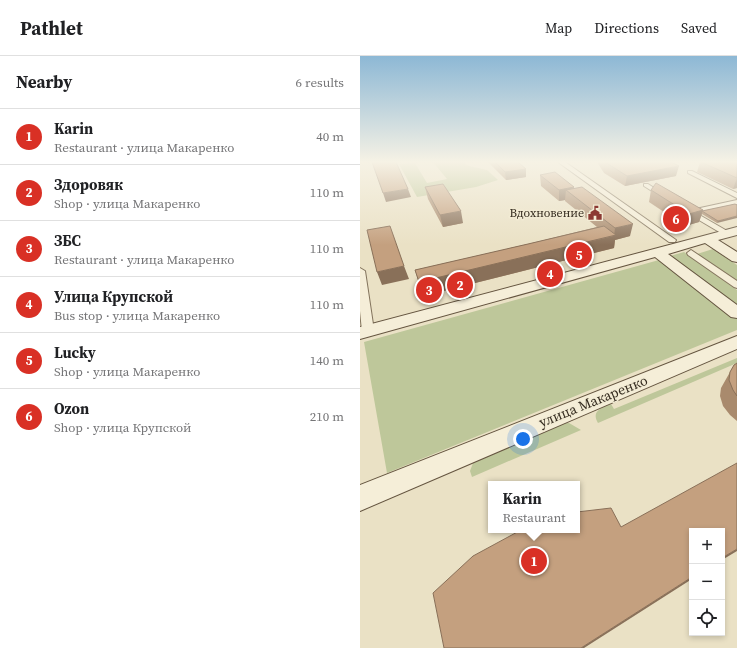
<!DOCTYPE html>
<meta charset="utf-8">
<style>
:root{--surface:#fff;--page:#f6f6f6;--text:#202124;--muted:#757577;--line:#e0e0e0;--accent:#d93025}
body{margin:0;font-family:"Source Serif 4",serif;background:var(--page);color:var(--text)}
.controls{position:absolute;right:12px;bottom:12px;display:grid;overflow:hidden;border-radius:0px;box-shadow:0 2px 6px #0003}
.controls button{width:36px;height:36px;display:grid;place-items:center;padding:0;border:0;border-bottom:1px solid var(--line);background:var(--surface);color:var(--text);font:20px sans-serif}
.you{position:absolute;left:163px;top:383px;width:14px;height:14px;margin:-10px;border:3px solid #fff;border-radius:50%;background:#1a73e8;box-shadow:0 0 0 6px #1a73e833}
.badge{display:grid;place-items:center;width:26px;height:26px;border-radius:50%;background:var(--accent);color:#fff;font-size:13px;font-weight:700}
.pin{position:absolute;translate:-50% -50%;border:2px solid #fff;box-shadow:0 1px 4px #0006}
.popup{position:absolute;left:128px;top:425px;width:92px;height:52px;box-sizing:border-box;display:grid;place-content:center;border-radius:0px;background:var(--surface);filter:drop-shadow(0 1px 3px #0005);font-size:13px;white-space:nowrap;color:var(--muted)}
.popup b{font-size:15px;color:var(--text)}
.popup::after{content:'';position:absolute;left:50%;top:100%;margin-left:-8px;border:8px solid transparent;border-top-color:var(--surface)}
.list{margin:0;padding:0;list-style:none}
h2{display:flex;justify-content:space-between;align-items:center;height:52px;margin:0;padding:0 16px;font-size:17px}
h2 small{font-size:13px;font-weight:400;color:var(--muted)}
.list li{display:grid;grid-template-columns:26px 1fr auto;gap:12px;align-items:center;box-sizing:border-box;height:56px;padding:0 16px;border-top:1px solid var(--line)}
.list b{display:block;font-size:15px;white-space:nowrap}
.list p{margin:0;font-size:13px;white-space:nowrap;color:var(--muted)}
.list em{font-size:13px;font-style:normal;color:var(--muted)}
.icon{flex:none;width:22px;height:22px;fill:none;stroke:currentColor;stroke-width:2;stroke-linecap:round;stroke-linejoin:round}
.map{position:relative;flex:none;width:377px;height:592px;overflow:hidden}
header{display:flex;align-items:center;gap:24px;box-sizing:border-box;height:56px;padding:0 20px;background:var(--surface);border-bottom:1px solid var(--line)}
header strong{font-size:19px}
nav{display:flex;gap:22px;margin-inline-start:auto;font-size:14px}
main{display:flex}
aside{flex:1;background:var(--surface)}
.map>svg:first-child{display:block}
.green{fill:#bec79a}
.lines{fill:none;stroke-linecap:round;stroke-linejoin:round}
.street-casing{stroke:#83745d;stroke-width:2}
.secondary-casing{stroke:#655540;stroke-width:2}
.street{fill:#f5eed8;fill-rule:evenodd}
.secondary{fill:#f5eed8;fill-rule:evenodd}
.wall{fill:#a98a6d}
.shaded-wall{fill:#897059}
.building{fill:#c4a07f;stroke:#897059}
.labels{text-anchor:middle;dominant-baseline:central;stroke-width:3;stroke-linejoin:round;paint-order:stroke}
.far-poi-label{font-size:12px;fill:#342b1f;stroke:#f2ebd4;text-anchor:end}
.street-label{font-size:14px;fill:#342b1f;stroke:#f2ebd4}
</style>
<header>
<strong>Pathlet</strong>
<nav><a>Map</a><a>Directions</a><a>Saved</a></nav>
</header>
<main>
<aside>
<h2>Nearby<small>6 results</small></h2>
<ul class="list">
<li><span class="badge">1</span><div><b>Karin</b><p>Restaurant · улица Макаренко</p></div><em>40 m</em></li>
<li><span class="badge">2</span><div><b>Здоровяк</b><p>Shop · улица Макаренко</p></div><em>110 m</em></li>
<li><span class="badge">3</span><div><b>ЗБС</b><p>Restaurant · улица Макаренко</p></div><em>110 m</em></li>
<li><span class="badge">4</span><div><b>Улица Крупской</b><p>Bus stop · улица Макаренко</p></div><em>110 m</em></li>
<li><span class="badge">5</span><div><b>Lucky</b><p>Shop · улица Макаренко</p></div><em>140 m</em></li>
<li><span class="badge">6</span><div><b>Ozon</b><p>Shop · улица Крупской</p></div><em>210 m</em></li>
</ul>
</aside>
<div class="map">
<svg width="377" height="592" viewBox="0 0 377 592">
<rect width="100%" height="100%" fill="#eae1c5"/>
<!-- green -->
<path class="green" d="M73,106h29l7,4 18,4 11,10 -22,7 -59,10 -18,-33 16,-1 12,20 20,-4z
M353,193l24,16v16l-40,-27z
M324,196l53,38v17l-67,-51z
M299,204l78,58v12l-350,143 -23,-131z
M377,302v5l-139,60c-7,-12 3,-15 13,-19l3,5z
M205,367h4l12,7 -109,47 -2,-6 3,-8z"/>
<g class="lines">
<defs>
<path id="street" d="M198,106h7l111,78 -1,2h-6z
M328,115h4l45,22v5l-49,-25z
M284,128h4l20,13 -5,1 -19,-12z
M377,144v4l-41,9 33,19v4h-3l-44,-26 4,-2 5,2z
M331,194l46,31v7l-3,-1 -46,-32 -1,-2z
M0,212l5,3 9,60 -2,3h-8l-2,-3 -2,-20z"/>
<path id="secondary" d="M377,171v8l-19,5 19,12v10l-5,-1 -27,-18 -37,11 69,51v13l-6,-1 -76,-60 -295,82v-12z
M377,280v13l-377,162v-26z"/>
</defs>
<!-- street casing -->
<use href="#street" class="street-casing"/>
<!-- secondary casing -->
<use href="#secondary" class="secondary-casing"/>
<!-- street -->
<use href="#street" class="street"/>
<!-- secondary -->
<use href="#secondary" class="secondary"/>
</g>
<!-- wall -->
<path class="wall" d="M128,106h30l8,7v8l-20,3z
M237,106h74l5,14 -51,10 -21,-13z
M340,106h37v26l-4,1 -36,-17z
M180,119l34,13 56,48 -15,4 -1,8 -191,48 -8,-26 113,-26 69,-17 -32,-26v-1l-6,1 -18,-15z
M65,131l38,36 -20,4 -15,-28z
M291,134l52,21 32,-7 -18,19 -15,-9 -3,8 -14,4 -36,-24z
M377,307v58l-7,-6 -7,-9 -3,-10 1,-8 13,-23z"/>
<!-- shaded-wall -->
<path class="shaded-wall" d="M319,110l-3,10 -51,10 2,-10z
M166,113v8l-20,3 -1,-8z
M377,122v10l-4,1z
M214,131v9l-8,-6 -1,10 -6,1v-11z
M48,133l3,8 -25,5 -3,-9z
M343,154l-4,12 -14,4 4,-12z
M101,155l2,12 -20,4 -3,-12z
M377,160v2l-20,5 1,-2z
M273,168l-3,12 -15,4 -1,8 -191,48 -4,-14 195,-46 1,-8z
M44,210l5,13 -27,6 -5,-13z
M377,493v2l-15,9v-2z
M332,521v2l-108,69h-3z"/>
<!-- building -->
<path class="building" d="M12,106h24l12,27 -25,4z
M135,106h23l8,7 -21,3z
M245,106h66l8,4 -52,10z
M341,106h36v16z
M195,116l19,15 -15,3 -19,-15z
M296,127l47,27 -14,4 -38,-24z
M83,128l18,27 -21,4 -15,-28z
M222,131l51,37 -18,4 -49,-38z
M375,148l2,1v11l-19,5 -16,-10z
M30,170l14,40 -27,6 -10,-42z
M244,170l12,9 -197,47 -4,-12 113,-26z
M377,307v33l-4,-6 -4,-10 1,-8 4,-7z
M377,407v86l-15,9v-27h-30v46l-111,71h-137l-11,-55 40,-37 48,-26h56v-18l34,-4 10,19z"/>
<!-- sky -->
<linearGradient id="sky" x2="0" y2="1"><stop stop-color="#8db8d5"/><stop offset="0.56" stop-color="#f6f2e5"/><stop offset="1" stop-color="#f6f2e5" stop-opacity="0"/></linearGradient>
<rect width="377" height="189" fill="url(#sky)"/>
<!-- icons -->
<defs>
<symbol id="civic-bare" viewBox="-9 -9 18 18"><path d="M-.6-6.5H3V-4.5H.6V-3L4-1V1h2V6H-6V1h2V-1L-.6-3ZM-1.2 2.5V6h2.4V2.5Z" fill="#8c3933" stroke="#f2ebd4" stroke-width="2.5" paint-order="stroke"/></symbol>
</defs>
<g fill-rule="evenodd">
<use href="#civic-bare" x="225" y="147" width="20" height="20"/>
</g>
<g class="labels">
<!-- far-poi labels -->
<g class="far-poi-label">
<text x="224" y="157">Вдохновение</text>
</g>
<!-- street labels -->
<g class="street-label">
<text transform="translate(233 345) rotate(-22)">улица Макаренко</text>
</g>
</g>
</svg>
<div class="controls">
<button>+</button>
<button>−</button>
<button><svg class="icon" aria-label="locate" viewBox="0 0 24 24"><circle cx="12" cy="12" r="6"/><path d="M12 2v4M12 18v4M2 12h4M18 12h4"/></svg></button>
</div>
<div class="you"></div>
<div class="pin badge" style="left:174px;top:505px">1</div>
<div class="popup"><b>Karin</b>Restaurant</div>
<div class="pin badge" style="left:100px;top:229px">2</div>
<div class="pin badge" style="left:69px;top:234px">3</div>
<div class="pin badge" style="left:190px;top:218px">4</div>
<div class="pin badge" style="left:219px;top:199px">5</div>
<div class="pin badge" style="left:316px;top:163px">6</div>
</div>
</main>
